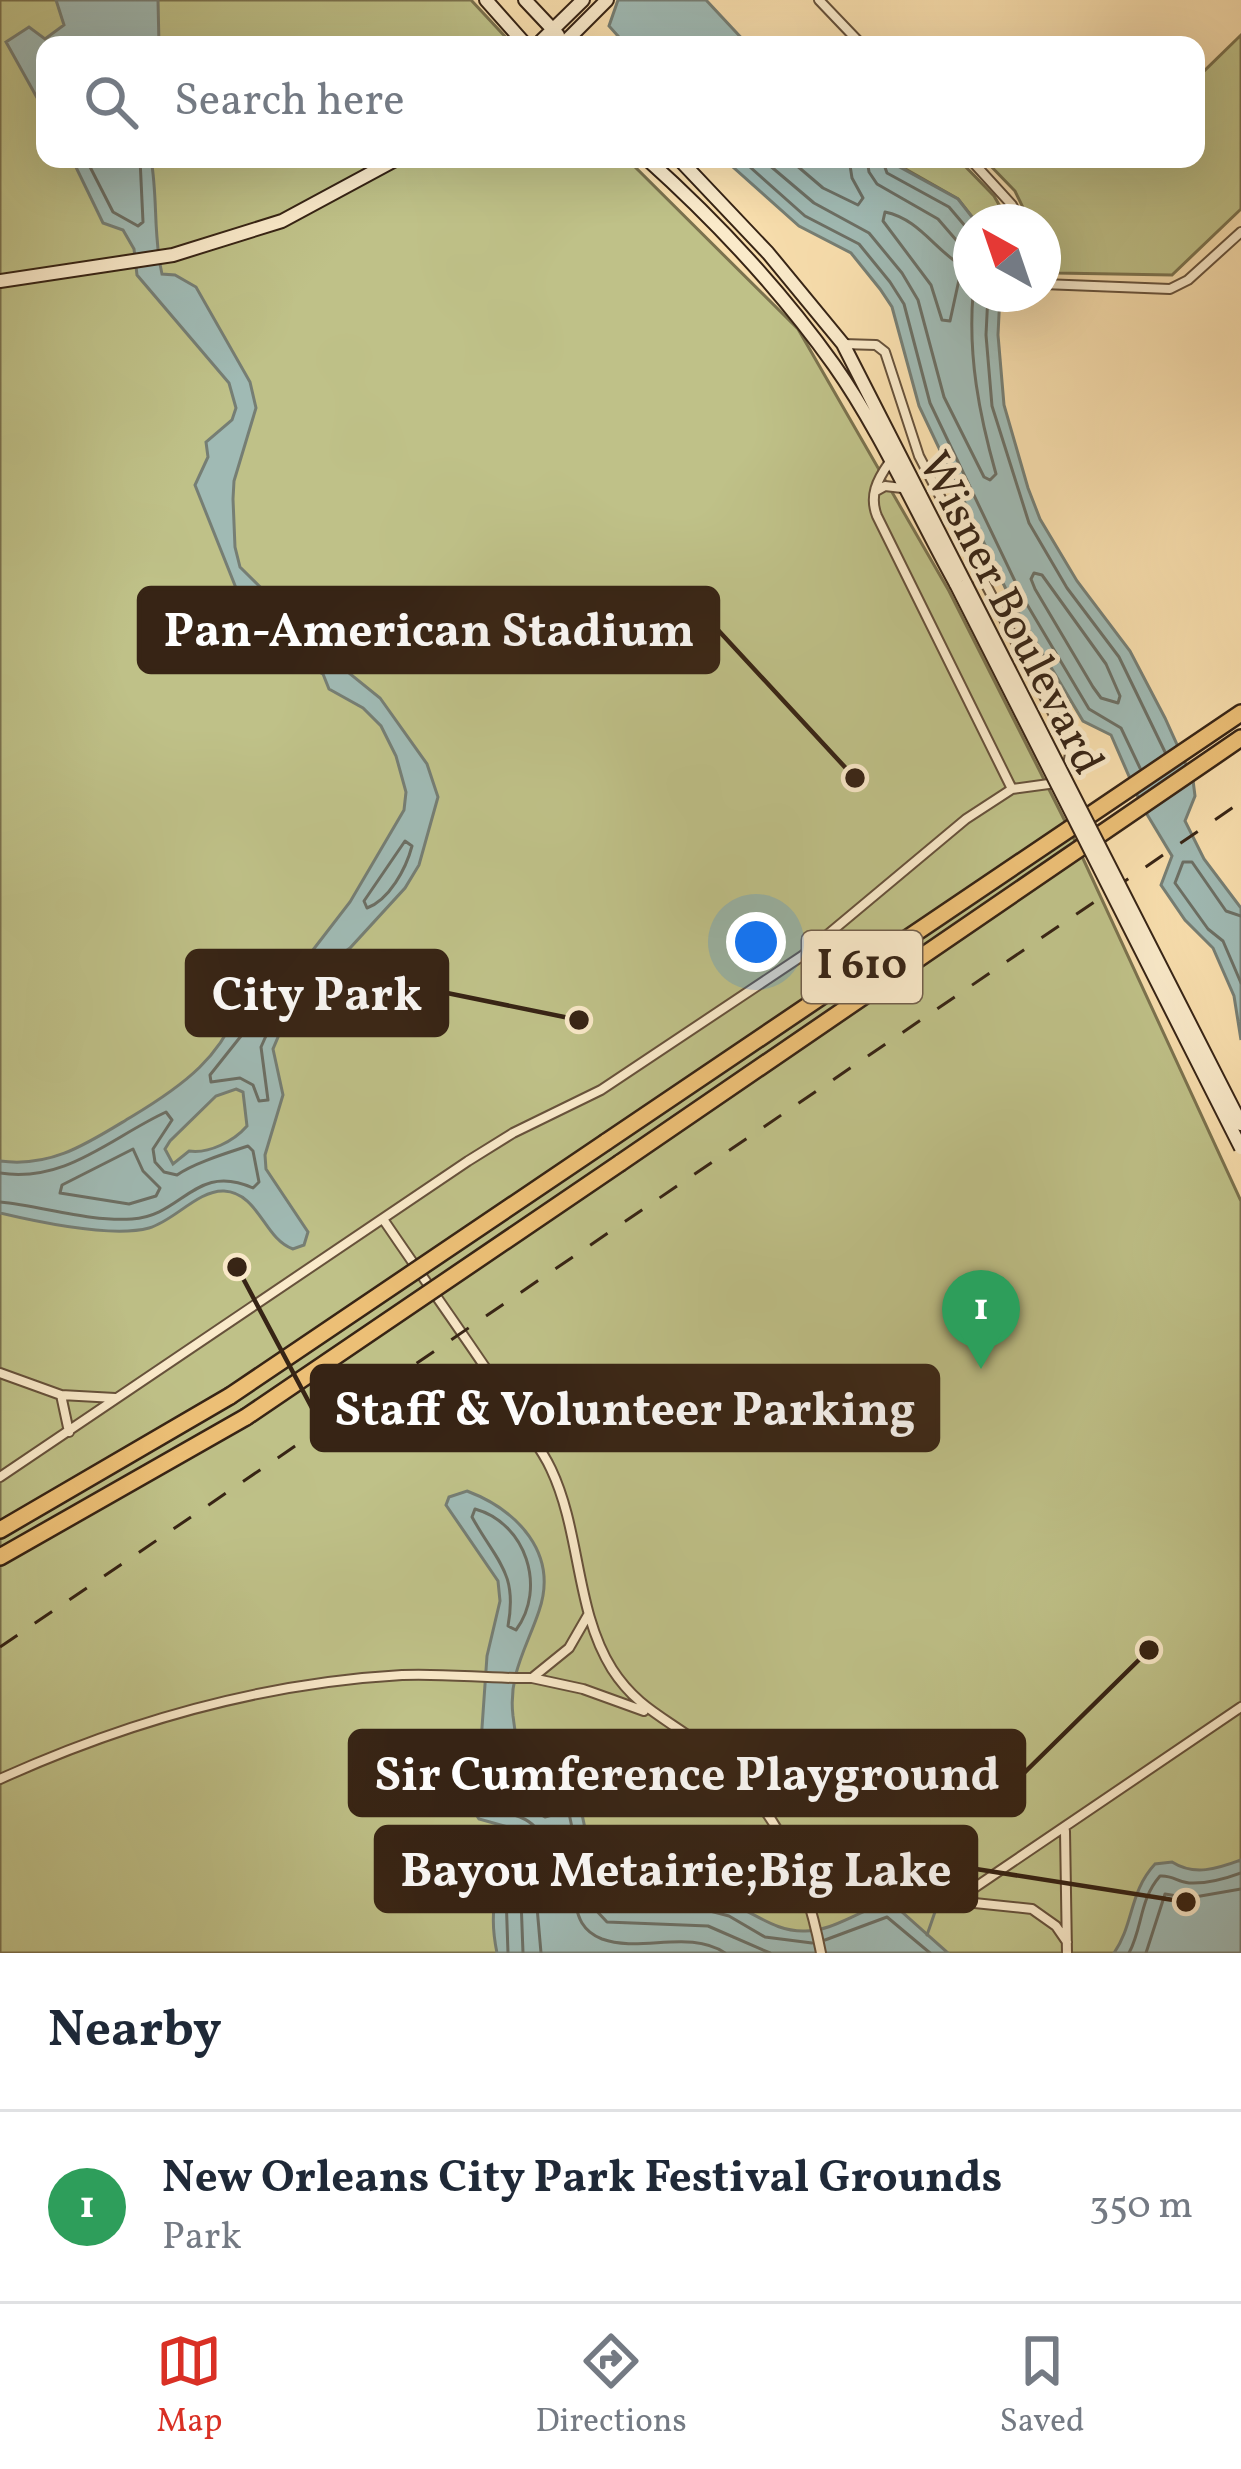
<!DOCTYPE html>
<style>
:root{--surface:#fff;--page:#f2f2f3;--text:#1f2937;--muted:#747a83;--line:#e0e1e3;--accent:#d93025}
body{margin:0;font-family:Vollkorn,serif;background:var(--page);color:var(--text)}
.compass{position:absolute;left:953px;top:204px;width:108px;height:108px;border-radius:50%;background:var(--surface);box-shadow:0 12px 48px #0002;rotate:320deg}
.you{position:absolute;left:756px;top:942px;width:42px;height:42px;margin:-30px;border:9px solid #fff;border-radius:50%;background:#1a73e8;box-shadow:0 0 0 18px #1a73e833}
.badge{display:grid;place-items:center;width:78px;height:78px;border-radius:50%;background:var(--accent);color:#fff;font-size:39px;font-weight:700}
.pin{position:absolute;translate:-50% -99px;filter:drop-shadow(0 3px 6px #0008)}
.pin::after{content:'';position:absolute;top:63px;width:42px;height:36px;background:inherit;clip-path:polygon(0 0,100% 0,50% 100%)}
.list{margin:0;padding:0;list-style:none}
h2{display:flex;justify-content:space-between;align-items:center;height:156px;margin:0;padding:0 48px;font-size:51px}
h2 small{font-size:39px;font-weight:400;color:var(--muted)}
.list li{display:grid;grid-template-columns:78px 1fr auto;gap:36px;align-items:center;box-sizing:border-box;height:192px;padding:0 48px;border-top:3px solid var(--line)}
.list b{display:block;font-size:45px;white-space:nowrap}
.list p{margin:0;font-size:39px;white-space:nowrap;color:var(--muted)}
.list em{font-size:39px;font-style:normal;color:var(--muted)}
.icon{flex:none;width:66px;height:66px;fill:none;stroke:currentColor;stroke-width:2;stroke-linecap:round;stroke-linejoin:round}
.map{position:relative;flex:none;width:1241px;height:1953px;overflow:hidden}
.search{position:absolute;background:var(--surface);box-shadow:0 12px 48px #0002;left:36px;right:36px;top:36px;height:132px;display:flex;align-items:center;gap:30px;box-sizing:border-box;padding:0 42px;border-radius:24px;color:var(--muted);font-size:45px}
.sheet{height:348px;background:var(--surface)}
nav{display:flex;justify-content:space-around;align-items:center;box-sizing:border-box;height:168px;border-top:3px solid var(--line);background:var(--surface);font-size:33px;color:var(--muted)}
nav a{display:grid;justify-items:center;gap:6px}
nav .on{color:var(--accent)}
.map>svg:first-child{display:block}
.green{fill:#bfc188;stroke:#7b724e;stroke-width:3}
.water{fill:#a0bab4;stroke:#767e74;stroke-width:3;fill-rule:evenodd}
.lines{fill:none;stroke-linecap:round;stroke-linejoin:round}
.shore{stroke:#6c6f64;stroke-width:3}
.stream{stroke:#767e74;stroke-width:3}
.street-casing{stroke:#67523b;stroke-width:12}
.secondary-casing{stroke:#372415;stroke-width:16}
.highway-casing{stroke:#372415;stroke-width:20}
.street{stroke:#faeaca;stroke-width:8}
.secondary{stroke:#faeaca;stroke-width:12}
.highway{stroke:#ecbf76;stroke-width:15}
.rail{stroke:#372415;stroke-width:3;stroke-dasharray:21 21;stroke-linecap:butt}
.secondary-bridge-casing{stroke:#372415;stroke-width:16;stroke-linecap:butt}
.highway-bridge-casing{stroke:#372415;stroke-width:20;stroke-linecap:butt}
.secondary-bridge{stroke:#faeaca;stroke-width:12}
.highway-bridge{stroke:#ecbf76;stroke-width:15}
.labels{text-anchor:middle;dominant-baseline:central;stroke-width:10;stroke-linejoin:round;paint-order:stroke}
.shield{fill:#faeaca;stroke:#725f4b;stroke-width:3}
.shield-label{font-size:42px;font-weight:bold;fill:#372415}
.street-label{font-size:45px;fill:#372415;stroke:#faeaca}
.leader{fill:none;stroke:#372415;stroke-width:4.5}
.callout-dot{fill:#372415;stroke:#faeaca;stroke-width:4.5}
.callout{fill:#372415;stroke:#372415;stroke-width:4.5}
.callout-label{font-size:48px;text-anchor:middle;font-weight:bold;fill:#fff}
</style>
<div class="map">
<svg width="1241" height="1953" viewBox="0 0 1241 1953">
<rect width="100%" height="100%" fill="#f8dead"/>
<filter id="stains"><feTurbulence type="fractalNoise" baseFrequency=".00167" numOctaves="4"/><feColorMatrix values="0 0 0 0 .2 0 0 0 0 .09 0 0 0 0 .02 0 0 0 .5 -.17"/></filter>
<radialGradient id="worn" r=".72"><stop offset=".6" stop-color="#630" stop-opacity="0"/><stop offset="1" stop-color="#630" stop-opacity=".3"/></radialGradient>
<!-- green -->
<path class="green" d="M0,0h471l42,45h-468v114h582l171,170 151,262 125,248 167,362v752h-1241z
M1241,35v174l-69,66 -116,-2 -13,-5v-46h-13l-15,-31 -31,-32h212v-80z
M888,159h70l36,37 15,26h-33l-18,-23z"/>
<!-- water -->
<path class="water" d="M56,0h102l1,45h-114v67l-39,-70 23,-15 16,12 19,-14z
M618,0h88l42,45h-122l-17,-19z
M72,159h79c7,39 2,77 11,115l13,1 21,12 54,95 6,26 -22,73 -1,18 2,48 5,20 99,98 41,33 47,66 11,33 -19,68 -14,23 -55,60 -49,35 -28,66 10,46 -18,60 1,14 42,63 -4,13 -11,4c-29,-10 -34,-56 -69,-58 -26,-1 -50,30 -75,37 -37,10 -111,-6 -149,-15v-52c52,7 88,-18 131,-44 50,-30 96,-62 111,-122l64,-36 44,-57 54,-92 2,-18 -10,-36 -15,-30 -18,-18 -34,-19 -6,-15 -16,-8 -47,-59 -22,-14 -43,-108 13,-28 -2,-15 26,-22 4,-12 -7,-25 -92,-108 -3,-26 -11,-19 -20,-7zM236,1089l7,3 4,34c-13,15 -38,28 -58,25l-16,13 -8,-15 5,-8 46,-45z
M724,159h161l73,40 18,23h-5v72h29l-2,41 6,70 24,83 12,31 37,62 53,70 35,67 28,62 2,16 -10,25 19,38 37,49v132l-7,-44 -21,-48 -28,-28 -24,-35 11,-29 -30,-50 -31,-71 -28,-14 -71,-119 -93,-196 -27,-99 -12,-18 -29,-36 -52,-27z
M467,1491c50,19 92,62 72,120 -12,36 -31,64 -26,105 2,13 2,25 10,35 12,12 35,13 50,21l13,61 31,36v29c35,0 78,-6 111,5 27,9 46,29 77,28 32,0 57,-25 88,-27l55,49h-451c-9,-44 -3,-73 30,-104l-5,-18 -43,-12 -10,-15 15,-21 -3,-41 6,-86 13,-55 -2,-20 -52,-76 3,-8z
M1241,1860v93h-127c20,-29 15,-61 41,-89l17,-2c22,14 45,7 69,-2z"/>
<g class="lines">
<!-- shore -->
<path class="shore" d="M86,159l27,53 25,14 5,-4 -3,-63
M741,159l64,57 54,28 31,38 14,22 26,99 92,193 67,113 32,19 19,40
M762,159l52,44 55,30 33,40 16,27 26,97 40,80 6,3 6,-6c-17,-60 -28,-118 -23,-180
M789,159l34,29 35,17 5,-7 -11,-20 -3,-19
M867,159l2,13 8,12 61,35 19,22 14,7
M882,159l5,14 62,34 22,26
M885,212c34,7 49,37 77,54l-12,55 -8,-1 -11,-35 -48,-64z
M988,294l-2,41 6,71 37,117 38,65 52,69 46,95
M1034,573l8,2 64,89 14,32 -2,7 -17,-5 -8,-11 -58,-98 -4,-10z
M405,841l7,5c-6,23 -23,54 -45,62l-3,-7z
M1241,916l-15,-5 -34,-49h-9l-8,21 33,46 15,12 18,42
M278,993l4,7 -21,47 7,53 -9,1 -6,-16 -13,-7 -29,4 -1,-7 31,-39 12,-32z
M133,1149l10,22 17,17 -4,8 -27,8 -69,-11 2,-8z
M0,1173c66,10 110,-35 166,-61l6,8 -19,29 2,13 9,10 13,3c17,-12 50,-22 71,-29l5,5 6,31 -6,6c-58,-26 -70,28 -121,31 -43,3 -90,-13 -132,-17
M475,1509c51,14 72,79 41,121l-8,-4c10,-54 -12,-65 -36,-109z
M518,1782l31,9 3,24 -7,2 -34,-19v-13z
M825,1940l62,-23 43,36
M508,1953l-2,-59c13,-22 59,-58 14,-77 -13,-5 -24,-3 -35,-11l11,-22 -3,-39 6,-5 23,27 40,13 12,57 30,36 1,25 7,10 98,3 19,5 36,21 47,6
M523,1953l-2,-54 39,-51 29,30 4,29 14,15 101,4 62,27
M541,1953l-4,-46 26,-28c19,14 4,46 39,60 38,14 88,-10 123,14
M1129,1953c14,-26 10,-53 31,-77 13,-1 17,6 29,7 18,1 36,-4 52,-10
M1146,1953l19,-59 24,4 52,-9"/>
<!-- stream -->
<path class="stream" d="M927,1935l9,-26"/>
<defs>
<path id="street" d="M819,0l43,45
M970,159l42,46 9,17
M1043,284l127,5 18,-9 53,-48
M889,463c-12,17 -20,33 -12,53l135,273
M876,491l9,-5 17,2
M383,1219c44,65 91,130 134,196 11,18 25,34 34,54 30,63 24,141 61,200 25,39 54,49 89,76 72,55 103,121 120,208
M0,1373l61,22 54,3
M61,1395l8,37
M0,1477l468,-316 45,-28 88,-43 201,-134 164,-137 46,-30 44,-6 10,-7 5,-28 -152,-292 -34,-104 -9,-7 -33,-1
M532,1678l51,11 61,22
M0,1779c128,-58 261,-96 402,-104 44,-2 87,4 130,3l37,-30 19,-33
M1065,1831l2,122
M783,1835l45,18 39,5 43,30 45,13 77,8 24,17 11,16
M807,1884l9,-20 12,-11
M955,1901l286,-194"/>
<path id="secondary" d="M486,0l40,45
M525,0l33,35
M537,45l46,-45
M562,45l45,-45
M647,159c68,61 134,132 187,206 46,65 83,149 122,219
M679,159l89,94 75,91 123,241
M0,281l173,-26 109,-34 115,-62"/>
<path id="highway" d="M606,1142l635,-429
M620,1163l621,-425
M0,1530l230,-134
M0,1557l246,-140"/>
</defs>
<!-- street casing -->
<use href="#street" class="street-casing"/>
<!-- secondary casing -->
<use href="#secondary" class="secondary-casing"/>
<!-- highway casing -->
<use href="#highway" class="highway-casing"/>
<!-- street -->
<use href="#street" class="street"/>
<!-- secondary -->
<use href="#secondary" class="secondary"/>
<!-- highway -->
<use href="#highway" class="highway"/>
<!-- rail -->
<path class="rail" d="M0,1647l1241,-845"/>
<defs>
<path id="secondary-bridge" d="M956,584l285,564
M966,585l275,539"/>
<path id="highway-bridge" d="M230,1396l376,-254
M246,1417l374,-254"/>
</defs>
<!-- secondary-bridge casing -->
<use href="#secondary-bridge" class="secondary-bridge-casing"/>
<!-- highway-bridge casing -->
<use href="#highway-bridge" class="highway-bridge-casing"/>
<!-- secondary-bridge -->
<use href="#secondary-bridge" class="secondary-bridge"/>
<!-- highway-bridge -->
<use href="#highway-bridge" class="highway-bridge"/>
</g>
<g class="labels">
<!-- shield labels -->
<rect class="shield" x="802" y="931" width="120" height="72" rx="9"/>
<g class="shield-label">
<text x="862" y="967">I 610</text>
</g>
<!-- street labels -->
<g class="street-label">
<text transform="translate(1009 614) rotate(63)">Wisner Boulevard</text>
</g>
</g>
<!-- callouts -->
<path class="leader" d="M855 778L718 630M579 1020L447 993M237 1267L312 1408M1149 1650L1024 1773M1186 1902L976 1869"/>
<g class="callout-dot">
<circle cx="855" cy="778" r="12"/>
<circle cx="579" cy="1020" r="12"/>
<circle cx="237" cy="1267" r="12"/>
<circle cx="1149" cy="1650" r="12"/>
<circle cx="1186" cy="1902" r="12"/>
</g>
<g class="callout">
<rect x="139" y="588" width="579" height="84" rx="12"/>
<rect x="187" y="951" width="260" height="84" rx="12"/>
<rect x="312" y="1366" width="626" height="84" rx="12"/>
<rect x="350" y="1731" width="674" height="84" rx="12"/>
<rect x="376" y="1827" width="600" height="84" rx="12"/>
</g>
<g class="callout-label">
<text x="429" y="646">Pan-American Stadium</text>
<text x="317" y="1010">City Park</text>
<text x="625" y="1425">Staff &amp; Volunteer Parking</text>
<text x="687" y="1790">Sir Cumference Playground</text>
<text x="676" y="1886">Bayou Metairie;Big Lake</text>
</g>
<rect width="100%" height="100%" filter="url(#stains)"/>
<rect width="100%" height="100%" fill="url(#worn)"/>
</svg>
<svg class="compass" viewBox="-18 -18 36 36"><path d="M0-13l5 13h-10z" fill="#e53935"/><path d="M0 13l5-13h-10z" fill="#747a83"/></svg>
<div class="you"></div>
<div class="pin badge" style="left:981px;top:1369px;background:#2e9e5b">1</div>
<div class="search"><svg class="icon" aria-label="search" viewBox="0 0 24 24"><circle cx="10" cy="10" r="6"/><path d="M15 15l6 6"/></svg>Search here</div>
</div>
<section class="sheet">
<h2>Nearby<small></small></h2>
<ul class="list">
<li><span class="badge" style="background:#2e9e5b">1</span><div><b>New Orleans City Park Festival Grounds</b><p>Park</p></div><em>350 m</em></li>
</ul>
</section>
<nav>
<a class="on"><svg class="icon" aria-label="map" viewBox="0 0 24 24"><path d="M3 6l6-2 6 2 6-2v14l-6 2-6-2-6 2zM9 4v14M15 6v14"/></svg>Map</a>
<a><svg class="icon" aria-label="directions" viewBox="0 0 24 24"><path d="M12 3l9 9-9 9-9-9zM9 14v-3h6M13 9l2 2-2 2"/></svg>Directions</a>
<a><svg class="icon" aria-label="saved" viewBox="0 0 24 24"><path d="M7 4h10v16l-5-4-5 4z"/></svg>Saved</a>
</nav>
